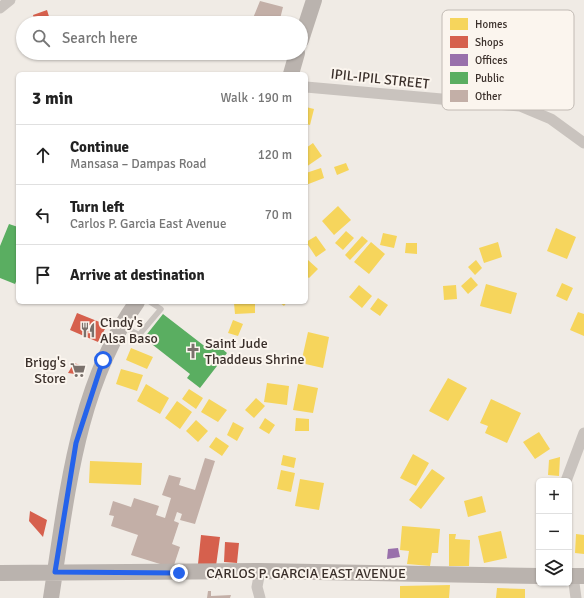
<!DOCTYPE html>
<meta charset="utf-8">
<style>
:root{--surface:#fff;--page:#f6f6f6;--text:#222;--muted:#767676;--line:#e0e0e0}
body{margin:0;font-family:Signika,sans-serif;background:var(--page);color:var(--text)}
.controls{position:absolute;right:12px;bottom:12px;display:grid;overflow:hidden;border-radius:6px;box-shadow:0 1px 3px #0004}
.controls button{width:36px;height:36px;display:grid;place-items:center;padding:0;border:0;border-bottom:1px solid var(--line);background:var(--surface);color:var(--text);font:20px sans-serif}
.stop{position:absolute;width:12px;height:12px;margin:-9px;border:3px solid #2563eb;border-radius:50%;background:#fff}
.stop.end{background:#2563eb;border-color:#fff;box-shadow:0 1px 4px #0008}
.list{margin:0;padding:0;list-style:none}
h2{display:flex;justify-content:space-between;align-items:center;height:52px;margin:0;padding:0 16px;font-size:17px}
h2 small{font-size:13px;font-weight:400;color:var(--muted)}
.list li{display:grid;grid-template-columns:26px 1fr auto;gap:12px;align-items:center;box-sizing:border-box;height:60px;padding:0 16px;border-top:1px solid var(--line)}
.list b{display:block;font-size:15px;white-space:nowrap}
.list p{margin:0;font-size:13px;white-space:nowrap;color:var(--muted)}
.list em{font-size:13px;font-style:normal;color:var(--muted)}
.icon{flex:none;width:22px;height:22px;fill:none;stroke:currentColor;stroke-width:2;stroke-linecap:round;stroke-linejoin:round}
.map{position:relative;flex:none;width:584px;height:598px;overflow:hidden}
.search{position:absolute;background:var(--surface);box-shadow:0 1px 3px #0004;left:16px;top:16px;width:292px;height:44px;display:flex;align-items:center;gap:10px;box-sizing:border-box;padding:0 14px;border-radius:22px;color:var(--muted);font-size:15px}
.panel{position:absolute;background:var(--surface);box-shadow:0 1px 3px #0004;left:16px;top:72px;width:292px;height:232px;border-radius:6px}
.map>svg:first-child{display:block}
.homes{fill:#f6d55c}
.shops{fill:#d6604d}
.offices{fill:#9970ab}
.public{fill:#5aae61}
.building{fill:#c3afa7}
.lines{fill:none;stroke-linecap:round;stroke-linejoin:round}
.lane{stroke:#c9c3be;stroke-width:5.5}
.street{stroke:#c9c3be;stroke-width:11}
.secondary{stroke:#bab3ae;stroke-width:16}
.route{stroke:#2563eb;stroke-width:5}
.labels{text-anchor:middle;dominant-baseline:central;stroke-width:4;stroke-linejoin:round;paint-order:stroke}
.street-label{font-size:14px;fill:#3b302b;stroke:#fbf5ee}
.poi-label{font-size:14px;fill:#3b302b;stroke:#fbf5ee;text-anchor:start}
.key{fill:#fbf5ee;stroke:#c1bab4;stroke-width:1}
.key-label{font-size:11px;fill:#3b302b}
</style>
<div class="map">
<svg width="584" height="598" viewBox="0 0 584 598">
<rect width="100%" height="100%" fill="#f0ebe5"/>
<!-- homes -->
<path class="homes" d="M306,107l8,2 -4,16 -4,-1z
M313,143l9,13 -16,11v-19z
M346,163l3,7 -12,5 -3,-8z
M321,168l3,10 -18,7v-12z
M338,206l13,14 -17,15 -12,-14z
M556,228l20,9 -9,22 -20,-8z
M346,231l8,7 -11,12 -8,-7z
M383,233l14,3 -3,12 -14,-3z
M316,236l10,14 -10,7 -10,-15z
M362,236l6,5 -18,19 -5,-5z
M371,242l14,12 -16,20 -15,-12z
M498,242l4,15 -18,6 -5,-15z
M406,243h11v11l-12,-1z
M308,260l10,9 -9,9 -3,-2v-14z
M476,260l6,8 -7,7 -7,-8z
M471,277l7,8 -10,9 -7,-8z
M562,283l11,5 -6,13 -11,-5z
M486,284l31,9 -6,21 -31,-8z
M359,285l13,11 -10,12 -13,-11z
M456,285l1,14 -13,1 -1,-14z
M378,298l10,7 -8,11 -10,-7z
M279,302h8l-3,4z
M234,303h21v10l-20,1z
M578,312l6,2v22l-14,-6z
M233,320l10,4 -5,12 -10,-3z
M308,332l21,5 -6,31 -22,-5z
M131,348l22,9 -6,12 -21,-9z
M121,369l22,6 -6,16 -21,-7z
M448,378l19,10 -19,33 -19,-10z
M267,383l22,3 -2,19 -23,-3z
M146,384l23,14 -9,16 -23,-13z
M298,384l20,4 -5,25 -20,-3z
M189,389l14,9 -7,11 -14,-10z
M256,398l9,8 -11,12 -9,-8z
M209,399l18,11 -9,12 -17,-10z
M491,399l30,14 -14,30 -22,-10 3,-7 -8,-3z
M177,401l15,11 -12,17 -15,-11z
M265,418l10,7 -6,9 -10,-6z
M296,418l13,1v12h-14z
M196,420l12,11 -10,11 -12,-11z
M233,422l11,6 -7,13 -10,-6z
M539,432l11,17 -15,10 -12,-17z
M216,437l13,9 -7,10 -13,-9z
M413,454l16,9 -13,23 -16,-8z
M283,455l13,3 -2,10 -13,-3z
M560,457l-1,19 -11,-1 1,-15z
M90,461l52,2 -1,22 -52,-2z
M432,469l13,9 -24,31 -12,-9z
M281,470l14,3 -4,19 -14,-3z
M300,479l24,4 -5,27 -24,-4z
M482,496l4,16 -18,5 -4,-16z
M402,526l38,3 -2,24h-6l-2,13 -23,-2 2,-13 -9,-1z
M501,531l6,27 -23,5 -6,-27z
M449,534h7l-1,5 15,1 -1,26h-20z
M576,534l8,1v19l-9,-1z
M450,585l-1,13h-49v-12z
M497,588l28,1v9h-29z"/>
<!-- shops -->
<path class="shops" d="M47,10l4,13h-16l-2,-8z
M77,313l30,12 -9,17 -28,-12z
M74,363l12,4 -4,8 -14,-2z
M30,511l17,9 -4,17 -14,-16z
M201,535l19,2 -4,29 -18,-2z
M225,542l14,1 -2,20 -13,-1z"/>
<!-- offices -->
<path class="offices" d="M398,548l2,9 -13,2 1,-10z"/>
<!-- public -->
<path class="public" d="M9,224l9,3v50l-3,7 -15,-6v-32z
M163,314l44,34 6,-7 14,12 -27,35 -13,-10 3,-4 -46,-36z"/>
<!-- building -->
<path class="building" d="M260,1l23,6 -4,16h-28z
M205,458l10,3 -20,63 -15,-4 2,-6 -5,-2 -3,9 5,2 -7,21 8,3 -7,21 -42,-13 7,-20 -27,-9 3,-10 -5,-1 4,-14 18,6 3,-9 25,8 -3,9 9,3 6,-20 -9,-3 7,-20 12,3 -2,7 16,5z
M208,591h3v5l20,-1 -1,3h-23z"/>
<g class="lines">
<!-- lane -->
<path class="lane" d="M123,326l16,9 22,-26 -11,-7"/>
<!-- street -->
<path class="street" d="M0,8l10,-8
M306,87l214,19 31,13 33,24
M566,481l18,-48
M573,576l3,22
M260,598l-3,-11 3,-16"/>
<!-- secondary -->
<path class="secondary" d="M301,40l13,-40
M291,74l6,-21
M0,573l260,-2 279,5
M569,576h15
M51,598c16,-101 25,-211 86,-296"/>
</g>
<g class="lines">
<!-- route -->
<path class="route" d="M103,360l-27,83 -21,129 124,1"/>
</g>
<!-- icons -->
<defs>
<symbol id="restaurant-bare" viewBox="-9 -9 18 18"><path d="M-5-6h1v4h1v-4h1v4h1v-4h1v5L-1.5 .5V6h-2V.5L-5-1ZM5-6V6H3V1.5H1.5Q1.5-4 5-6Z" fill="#7a716c" stroke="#fbf5ee" stroke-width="2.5" paint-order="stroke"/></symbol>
<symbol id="church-bare" viewBox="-9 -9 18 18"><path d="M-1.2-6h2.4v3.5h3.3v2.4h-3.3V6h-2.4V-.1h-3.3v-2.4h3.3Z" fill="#7a716c" stroke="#fbf5ee" stroke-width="2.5" paint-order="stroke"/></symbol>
<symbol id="supermarket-bare" viewBox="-9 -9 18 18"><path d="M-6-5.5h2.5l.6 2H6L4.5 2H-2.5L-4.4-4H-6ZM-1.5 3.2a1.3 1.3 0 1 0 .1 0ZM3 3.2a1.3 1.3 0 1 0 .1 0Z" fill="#7a716c" stroke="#fbf5ee" stroke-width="2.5" paint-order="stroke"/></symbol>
</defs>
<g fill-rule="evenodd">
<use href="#restaurant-bare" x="77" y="319" width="22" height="22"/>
<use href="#church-bare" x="182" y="340" width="22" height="22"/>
<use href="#supermarket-bare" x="67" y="359" width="22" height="22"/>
</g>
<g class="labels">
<!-- street labels -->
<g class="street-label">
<text transform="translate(380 79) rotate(6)">IPIL-IPIL STREET</text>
<text x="306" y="573">CARLOS P. GARCIA EAST AVENUE</text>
</g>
<!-- poi labels -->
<g class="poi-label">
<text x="100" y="322">Cindy's<tspan x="100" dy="16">Alsa Baso</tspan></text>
<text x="205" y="343">Saint Jude<tspan x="205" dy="16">Thaddeus Shrine</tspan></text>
<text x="66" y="362" text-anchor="end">Brigg's<tspan x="66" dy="16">Store</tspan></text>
</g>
</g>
<!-- legend -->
<rect x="442" y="10" width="132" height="100" rx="6" class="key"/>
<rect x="450" y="18" width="18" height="12" fill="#f6d55c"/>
<rect x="450" y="36" width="18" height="12" fill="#d6604d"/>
<rect x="450" y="54" width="18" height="12" fill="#9970ab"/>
<rect x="450" y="72" width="18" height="12" fill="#5aae61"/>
<rect x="450" y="90" width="18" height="12" fill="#c3afa7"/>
<g class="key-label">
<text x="475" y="28">Homes</text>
<text x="475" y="46">Shops</text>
<text x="475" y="64">Offices</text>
<text x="475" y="82">Public</text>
<text x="475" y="100">Other</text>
</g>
</svg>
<div class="controls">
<button>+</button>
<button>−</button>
<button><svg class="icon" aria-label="layers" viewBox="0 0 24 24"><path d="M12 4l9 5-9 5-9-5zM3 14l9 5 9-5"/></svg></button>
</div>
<div class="stop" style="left:103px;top:360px"></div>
<div class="stop end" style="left:179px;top:573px"></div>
<div class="search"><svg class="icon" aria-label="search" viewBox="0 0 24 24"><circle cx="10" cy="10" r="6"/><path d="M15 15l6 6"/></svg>Search here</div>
<section class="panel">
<h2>3 min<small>Walk · 190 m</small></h2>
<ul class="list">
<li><svg class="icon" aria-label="ahead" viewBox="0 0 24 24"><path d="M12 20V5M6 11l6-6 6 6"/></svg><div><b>Continue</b><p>Mansasa – Dampas Road</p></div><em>120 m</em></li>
<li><svg class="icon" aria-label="left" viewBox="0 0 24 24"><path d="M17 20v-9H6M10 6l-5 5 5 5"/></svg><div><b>Turn left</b><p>Carlos P. Garcia East Avenue</p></div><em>70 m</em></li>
<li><svg class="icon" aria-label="arrive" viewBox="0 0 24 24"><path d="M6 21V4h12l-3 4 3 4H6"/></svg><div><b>Arrive at destination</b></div></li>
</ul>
</section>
</div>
